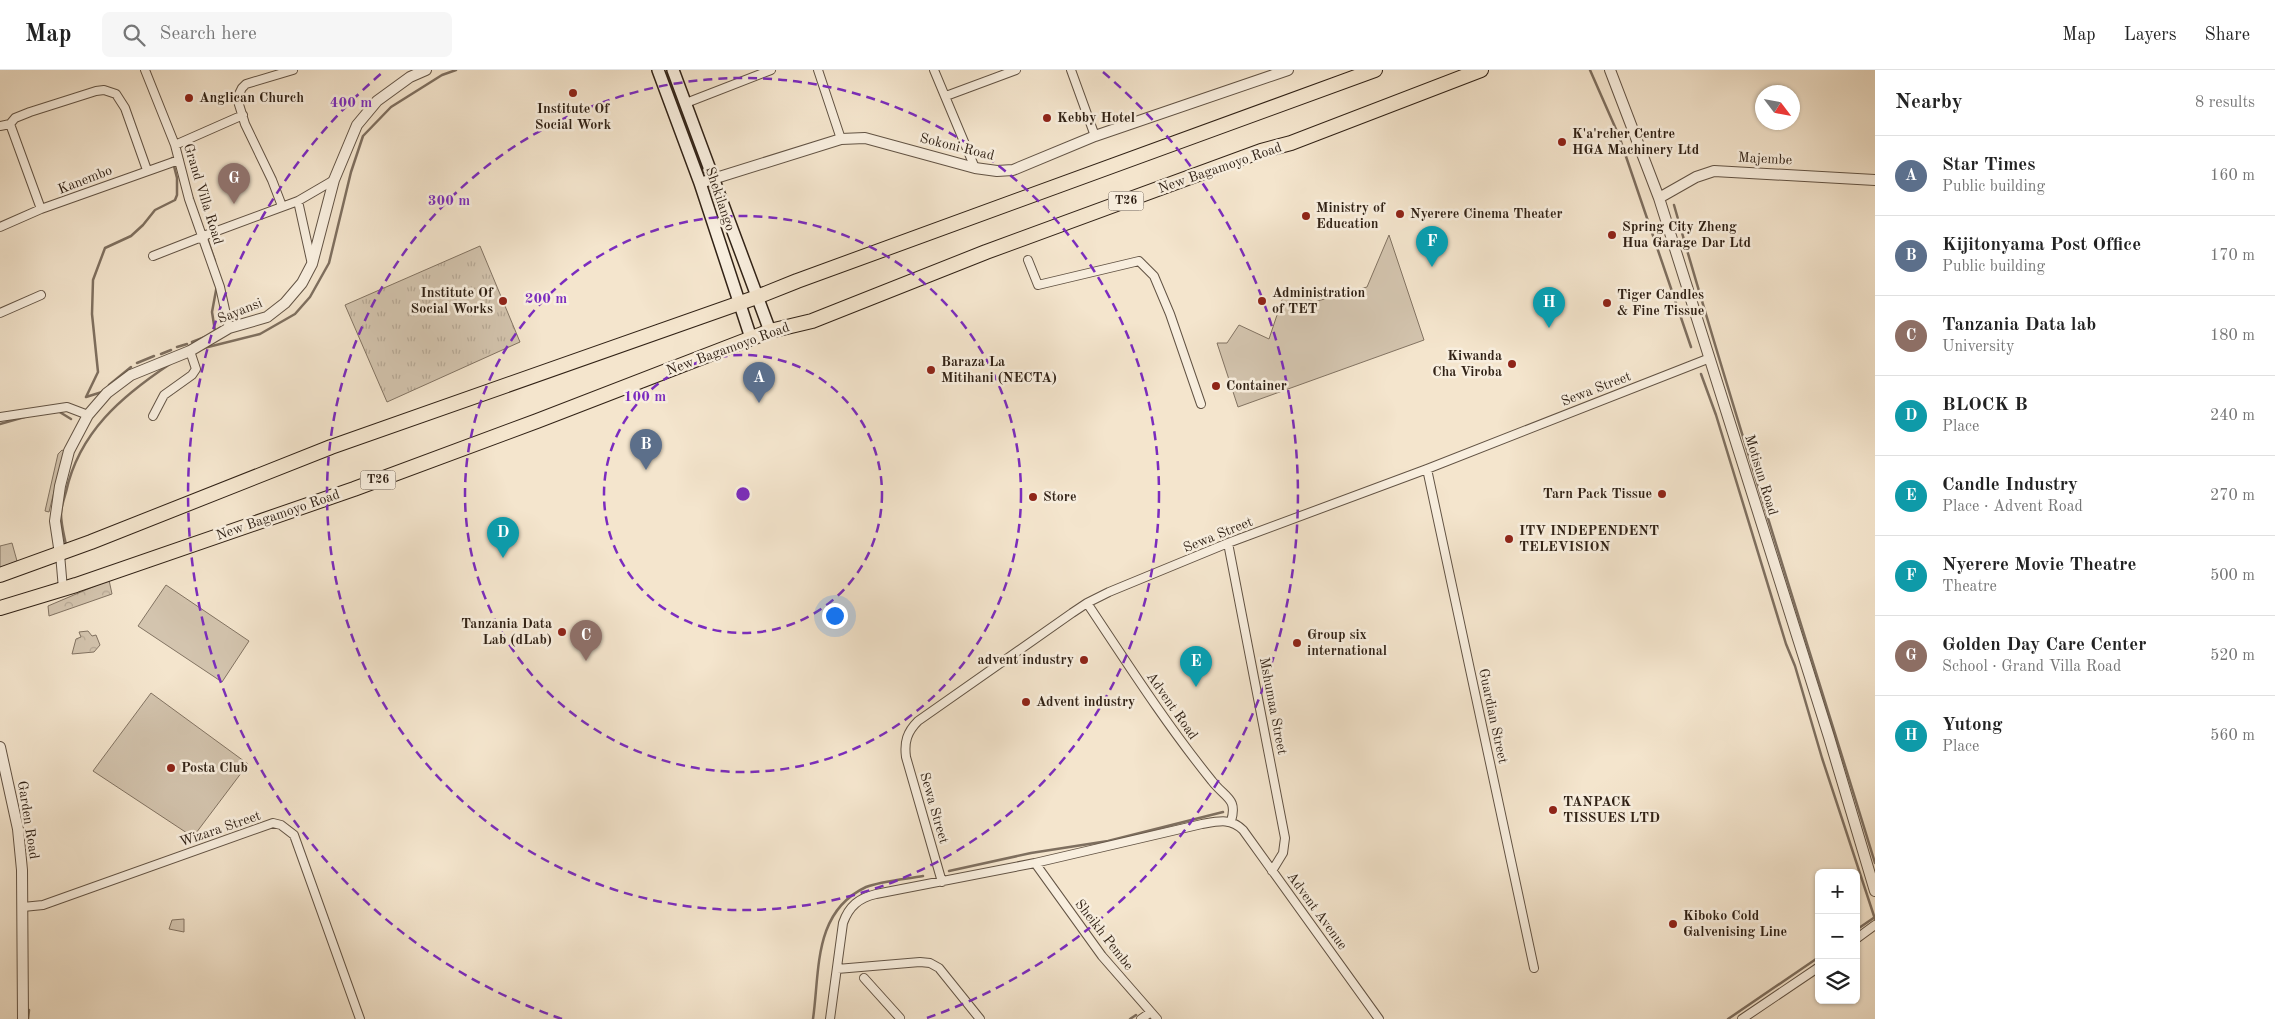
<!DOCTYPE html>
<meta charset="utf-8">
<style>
:root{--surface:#fff;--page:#f6f6f6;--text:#222;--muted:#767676;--line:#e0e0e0;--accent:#0f766e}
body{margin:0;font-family:"Old Standard TT",serif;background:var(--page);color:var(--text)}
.controls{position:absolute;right:15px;bottom:15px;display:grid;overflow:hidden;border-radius:8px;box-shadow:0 1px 4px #0004}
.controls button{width:45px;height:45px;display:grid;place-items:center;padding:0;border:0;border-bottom:1px solid var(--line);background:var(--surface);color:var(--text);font:25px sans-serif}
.compass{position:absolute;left:1755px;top:15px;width:45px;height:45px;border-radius:50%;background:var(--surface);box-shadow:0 1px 4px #0004;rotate:122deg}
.you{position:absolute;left:834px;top:545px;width:18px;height:18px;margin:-12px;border:4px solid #fff;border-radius:50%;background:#1a73e8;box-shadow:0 0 0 8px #1a73e833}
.badge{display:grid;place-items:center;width:32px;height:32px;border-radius:50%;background:var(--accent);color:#fff;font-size:16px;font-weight:700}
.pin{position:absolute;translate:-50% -41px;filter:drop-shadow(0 1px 2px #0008)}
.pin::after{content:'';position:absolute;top:26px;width:18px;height:15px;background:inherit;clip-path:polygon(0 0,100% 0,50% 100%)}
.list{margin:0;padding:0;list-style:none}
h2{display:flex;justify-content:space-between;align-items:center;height:65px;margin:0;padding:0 20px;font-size:21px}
h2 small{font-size:16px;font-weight:400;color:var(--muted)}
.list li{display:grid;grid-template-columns:32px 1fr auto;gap:15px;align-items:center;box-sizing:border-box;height:80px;padding:0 20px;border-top:1px solid var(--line)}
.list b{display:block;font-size:19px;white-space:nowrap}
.list p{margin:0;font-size:16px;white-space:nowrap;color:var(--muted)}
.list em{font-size:16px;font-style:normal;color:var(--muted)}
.icon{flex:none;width:28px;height:28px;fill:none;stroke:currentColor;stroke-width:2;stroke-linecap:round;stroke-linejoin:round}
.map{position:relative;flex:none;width:1875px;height:949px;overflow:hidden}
header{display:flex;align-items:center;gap:30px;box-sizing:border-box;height:70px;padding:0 25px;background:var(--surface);border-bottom:1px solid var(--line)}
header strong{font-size:24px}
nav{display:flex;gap:28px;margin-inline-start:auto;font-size:18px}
.search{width:350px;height:45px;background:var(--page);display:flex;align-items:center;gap:12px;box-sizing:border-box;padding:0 18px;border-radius:8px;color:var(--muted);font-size:19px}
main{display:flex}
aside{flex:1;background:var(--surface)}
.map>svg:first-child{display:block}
.grass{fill:#d3c4ae;stroke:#827362}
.forest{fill:url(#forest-crowns);stroke:#827362}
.park{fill:url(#park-tufts);stroke:#827362}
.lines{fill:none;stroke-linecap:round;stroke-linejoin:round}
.stream{stroke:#7e6f5f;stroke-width:2.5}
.minor-casing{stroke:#625344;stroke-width:10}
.tertiary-casing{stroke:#625344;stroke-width:12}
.secondary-casing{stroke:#312216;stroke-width:14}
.trunk-casing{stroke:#312216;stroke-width:16}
.minor{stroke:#f8eede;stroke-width:8}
.tertiary{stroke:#f8eede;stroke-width:10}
.secondary{stroke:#f8eede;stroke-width:11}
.trunk{stroke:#f4e5cd;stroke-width:14}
.ring{fill:none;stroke:#7b2cbf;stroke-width:2.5;stroke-dasharray:9 6}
.poi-dot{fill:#8f2418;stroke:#f8eede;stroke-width:2}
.labels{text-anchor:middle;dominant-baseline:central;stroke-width:5;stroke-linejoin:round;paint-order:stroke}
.shield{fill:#f8eede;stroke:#6d5f52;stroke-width:1}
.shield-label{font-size:12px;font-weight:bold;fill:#312216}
.poi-label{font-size:14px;font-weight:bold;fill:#312216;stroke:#f8eede;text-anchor:start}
.street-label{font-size:14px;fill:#312216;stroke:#f8eede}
.centre{fill:#7b2cbf;stroke:#f8eede;stroke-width:2.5}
.ring-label{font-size:15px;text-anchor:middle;font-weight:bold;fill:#7b2cbf;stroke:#f8eede;stroke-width:5;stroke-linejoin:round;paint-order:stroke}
</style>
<header>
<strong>Map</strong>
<div class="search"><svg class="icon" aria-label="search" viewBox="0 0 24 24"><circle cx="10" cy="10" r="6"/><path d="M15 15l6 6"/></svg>Search here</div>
<nav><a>Map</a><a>Layers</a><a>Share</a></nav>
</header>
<main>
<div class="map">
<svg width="1875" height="949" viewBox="0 0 1875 949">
<defs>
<pattern id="forest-crowns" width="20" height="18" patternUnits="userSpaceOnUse" patternTransform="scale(1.25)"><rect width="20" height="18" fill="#d3c4ae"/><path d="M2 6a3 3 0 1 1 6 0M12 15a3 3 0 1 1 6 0" fill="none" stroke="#b6a895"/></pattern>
<pattern id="park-tufts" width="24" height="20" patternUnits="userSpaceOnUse" patternTransform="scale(1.25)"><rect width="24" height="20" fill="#d3c4ae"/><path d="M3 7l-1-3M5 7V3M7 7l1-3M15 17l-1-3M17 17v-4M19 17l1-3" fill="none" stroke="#b6a895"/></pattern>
</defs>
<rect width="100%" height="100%" fill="#f4e5cd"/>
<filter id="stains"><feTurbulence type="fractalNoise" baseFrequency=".004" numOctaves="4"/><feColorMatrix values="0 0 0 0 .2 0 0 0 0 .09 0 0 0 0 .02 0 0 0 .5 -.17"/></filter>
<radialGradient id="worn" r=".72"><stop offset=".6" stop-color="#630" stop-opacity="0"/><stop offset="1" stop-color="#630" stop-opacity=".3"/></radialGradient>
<!-- grass -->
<path class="grass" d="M1389,165l35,105 -186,67 -21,-64h10l12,-18 30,14 17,-51 28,14 53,-15z
M62,380l2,1 -15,61 -4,-1 13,-57z
M12,473l5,18 -17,7v-22z
M166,515l83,56 -27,41 -84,-56z
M151,623l97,71 -55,73 -100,-66z
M184,849v13l-15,-3 3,-9z"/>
<!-- forest -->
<path class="forest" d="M109,510l3,14 -63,22 -1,-10z
M88,561l4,5 4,-1 4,10 -6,7 -22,2 4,-15 5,-2 -2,-5z"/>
<!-- park -->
<path class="park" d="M480,176l40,96 -133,60 -42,-97z"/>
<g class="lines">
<!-- stream -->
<path class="stream" d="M1590,0l29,66 72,211
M1674,135c63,221 134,439 201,658
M207,168l8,23
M215,261l-3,-19 5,-27
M192,272l13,-5
M177,277l10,-3
M204,278l56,-14 35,-20 15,-17 19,-34 22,-91 12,-36 28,-29 51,-32 14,-5
M161,284l10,-4
M137,293l17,-7
M1701,304l15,41 70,229 9,22 27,92 53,161
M109,315l22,-18
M86,327l12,-25 -6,-58 1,-34 12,-32 26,-12 12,-11 12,-15 20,-10 2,-5v-17l-5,-20
M86,327l16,-5
M58,341l13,8
M0,354l28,-8
M66,475c-2,-10 -5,-21 -5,-31 0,-7 3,-15 5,-22 13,-60 56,-96 104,-128
M949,801l82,-18 77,-12 115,-29
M1856,860l19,-13
M28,949l1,-9
M813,949c7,-49 0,-107 53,-132 15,-6 40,-8 57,-11
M1130,949l6,-4
M1728,949l91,-62"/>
<defs>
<path id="minor" d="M145,0l30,75 14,54 31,88 9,41
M818,0l23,69
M934,0l41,98
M1071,0l24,66
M946,26l70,-26
M686,33l85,-33
M10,54l31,85
M0,56l10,-2 5,-6 15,-6 66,-21 8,-1 12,4 9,14 22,62
M175,75l68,-30
M298,131l13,59
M282,136l-10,-26 -27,-56 -8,-26 5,-10 4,-4 47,-14
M0,157l41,-18 138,-49
M153,186l46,-18 4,1 3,-4 92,-34 36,-21
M1028,190l10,25 101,-24 15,15 16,38 31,90
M0,243l41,-18
M153,346l11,-21 28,-20 4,-6 -6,-18
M0,347l67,-10 21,8
M1427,399l107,499
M1228,473l57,295 -2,15 -11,18
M60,484l3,35
M1087,533c40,60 79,121 125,178 13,17 26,17 19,40
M1035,793l67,93 55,63
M942,812l-36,-125c-2,-15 1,-25 12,-36l154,-108 15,-10 22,-11 119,-49 199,-74 283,-111
M23,837l20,-2 230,-82 8,2 13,10 66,184
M1856,869l19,-14
M837,899l83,-7 10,1 9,5 41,51
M864,908l36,40
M830,949l13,-96c6,-17 16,-25 33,-29l159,-31 167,-39c17,-3 29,-6 41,6l136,189
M1141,949l10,-7
M1742,949l77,-52"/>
<path id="tertiary" d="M1610,0l49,128 170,539 46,154
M700,113l141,-44 24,-1 110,30 22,3 16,-1 82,-34 193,-66
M1659,128l37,-21 18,-6 161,9
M60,484l-5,-33 5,-35 9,-35 19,-36 19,-22 24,-18 59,-24 39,-23 38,-11 18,-14 17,-20 10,-19 22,-84 23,-55 20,-24 33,-24 16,-7
M0,677l18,82 4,41 1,149"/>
<path id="secondary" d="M658,0l42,113 51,155
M673,0l97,261"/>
<path id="trunk" d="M0,505l91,-33 240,-95 426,-150 40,-16 578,-211
M0,538l76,-23 278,-96 183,-68 233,-90 42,-10 174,-69 275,-101 30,-8 190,-73"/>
</defs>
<!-- minor casing -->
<use href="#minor" class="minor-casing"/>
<!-- tertiary casing -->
<use href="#tertiary" class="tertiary-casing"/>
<!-- secondary casing -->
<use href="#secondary" class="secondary-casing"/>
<!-- trunk casing -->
<use href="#trunk" class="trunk-casing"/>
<!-- minor -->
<use href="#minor" class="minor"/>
<!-- tertiary -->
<use href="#tertiary" class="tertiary"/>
<!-- secondary -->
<use href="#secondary" class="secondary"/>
<!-- trunk -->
<use href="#trunk" class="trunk"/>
</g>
<!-- distance rings -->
<g class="ring">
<circle cx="743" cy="424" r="139"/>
<circle cx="743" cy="424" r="278"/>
<circle cx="743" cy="424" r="416"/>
<path d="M562 949A555 555 0 0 1 383 2M1103 2A555 555 0 0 1 924 949"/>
</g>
<!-- markers -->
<g class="poi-dot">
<circle cx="573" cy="23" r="5"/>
<circle cx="189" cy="28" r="5"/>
<circle cx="1047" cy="48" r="5"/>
<circle cx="1562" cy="72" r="5"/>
<circle cx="1400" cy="144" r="5"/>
<circle cx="1306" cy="146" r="5"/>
<circle cx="1612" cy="165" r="5"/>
<circle cx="503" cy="231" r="5"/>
<circle cx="1262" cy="231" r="5"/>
<circle cx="1607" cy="233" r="5"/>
<circle cx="1512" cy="294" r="5"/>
<circle cx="931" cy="300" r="5"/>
<circle cx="1216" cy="316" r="5"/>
<circle cx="1662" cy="424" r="5"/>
<circle cx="1033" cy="427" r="5"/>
<circle cx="1509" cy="469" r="5"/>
<circle cx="562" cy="562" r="5"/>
<circle cx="1297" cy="573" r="5"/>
<circle cx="1084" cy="590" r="5"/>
<circle cx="1026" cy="632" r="5"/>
<circle cx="171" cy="698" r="5"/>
<circle cx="1553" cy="740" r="5"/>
<circle cx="1673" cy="854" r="5"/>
</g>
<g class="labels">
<!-- shield labels -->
<g class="shield">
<rect x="1108.5" y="121.5" width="35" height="19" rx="4"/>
<rect x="360.5" y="400.5" width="35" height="19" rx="4"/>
</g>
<g class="shield-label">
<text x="1126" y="131">T26</text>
<text x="378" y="410">T26</text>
</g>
<!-- poi labels -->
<g class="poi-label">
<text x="199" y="28">Anglican Church</text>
<text x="573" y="39" text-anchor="middle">Institute Of<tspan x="573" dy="16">Social Work</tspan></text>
<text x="1057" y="48">Kebby Hotel</text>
<text x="1572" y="64">K'a'rcher Centre<tspan x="1572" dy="16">HGA Machinery Ltd</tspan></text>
<text x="1316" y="138">Ministry of<tspan x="1316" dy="16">Education</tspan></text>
<text x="1410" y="144">Nyerere Cinema Theater</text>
<text x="1622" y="157">Spring City Zheng<tspan x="1622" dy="16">Hua Garage Dar Ltd</tspan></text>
<text x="493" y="223" text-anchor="end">Institute Of<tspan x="493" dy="16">Social Works</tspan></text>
<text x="1272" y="223">Administration<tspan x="1272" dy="16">of TET</tspan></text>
<text x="1617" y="225">Tiger Candles<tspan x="1617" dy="16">&amp; Fine Tissue</tspan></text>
<text x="1502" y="286" text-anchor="end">Kiwanda<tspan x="1502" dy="16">Cha Viroba</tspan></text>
<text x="941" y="292">Baraza La<tspan x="941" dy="16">Mitihani (NECTA)</tspan></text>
<text x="1226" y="316">Container</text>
<text x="1652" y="424" text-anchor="end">Tarn Pack Tissue</text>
<text x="1043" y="427">Store</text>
<text x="1519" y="461">ITV INDEPENDENT<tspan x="1519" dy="16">TELEVISION</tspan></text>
<text x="552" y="554" text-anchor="end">Tanzania Data<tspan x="552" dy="16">Lab (dLab)</tspan></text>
<text x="1307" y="565">Group six<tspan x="1307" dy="16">international</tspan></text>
<text x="1074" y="590" text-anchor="end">advent industry</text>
<text x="1036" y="632">Advent industry</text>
<text x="181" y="698">Posta Club</text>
<text x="1563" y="732">TANPACK<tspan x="1563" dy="16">TISSUES LTD</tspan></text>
<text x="1683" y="846">Kiboko Cold<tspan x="1683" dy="16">Galvenising Line</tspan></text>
</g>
<!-- street labels -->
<g class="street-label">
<text transform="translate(957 77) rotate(14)">Sokoni Road</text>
<text transform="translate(1765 89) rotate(3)">Majembe</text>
<text transform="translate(1220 98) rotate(-19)">New Bagamoyo Road</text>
<text transform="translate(85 110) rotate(-21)">Kanembo</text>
<text transform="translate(203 124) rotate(73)">Grand Villa Road</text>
<text transform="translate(720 129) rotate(71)">Shekilango</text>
<text transform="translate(240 241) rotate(-22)">Sayansi</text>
<text transform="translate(728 279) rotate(-20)">New Bagamoyo Road</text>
<text transform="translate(1596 319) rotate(-21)">Sewa Street</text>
<text transform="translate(1761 405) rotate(73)">Motisun Road</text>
<text transform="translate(278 445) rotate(-19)">New Bagamoyo Road</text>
<text transform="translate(1218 465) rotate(-22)">Sewa Street</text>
<text transform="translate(1172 636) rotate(55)">Advent Road</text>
<text transform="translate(1273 636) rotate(79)">Mshumaa Street</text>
<text transform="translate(1493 646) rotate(78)">Guardian Street</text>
<text transform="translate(934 738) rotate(74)">Sewa Street</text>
<text transform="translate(28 750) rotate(81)">Garden Road</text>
<text transform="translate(220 759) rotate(-19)">Wizara Street</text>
<text transform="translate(1317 841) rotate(54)">Advent Avenue</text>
<text transform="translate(1104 865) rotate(52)">Sheikh Pembe</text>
</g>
</g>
<circle cx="743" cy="424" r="8" class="centre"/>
<g class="ring-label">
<text x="351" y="37">400 m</text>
<text x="449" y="135">300 m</text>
<text x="546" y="233">200 m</text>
<text x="645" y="331">100 m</text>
</g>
<rect width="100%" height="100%" filter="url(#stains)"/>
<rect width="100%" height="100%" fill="url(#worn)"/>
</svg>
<div class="controls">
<button>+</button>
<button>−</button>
<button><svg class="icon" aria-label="layers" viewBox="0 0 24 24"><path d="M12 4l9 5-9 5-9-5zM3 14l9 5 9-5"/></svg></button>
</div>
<svg class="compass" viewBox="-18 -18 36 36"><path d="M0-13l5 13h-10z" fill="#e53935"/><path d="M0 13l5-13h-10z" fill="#767676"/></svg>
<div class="you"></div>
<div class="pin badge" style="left:759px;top:333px;background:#5c6f8a">A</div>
<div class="pin badge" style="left:646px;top:400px;background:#5c6f8a">B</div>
<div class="pin badge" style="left:586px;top:591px;background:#8d6e63">C</div>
<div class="pin badge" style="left:503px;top:488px;background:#0f9aa8">D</div>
<div class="pin badge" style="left:1196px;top:617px;background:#0f9aa8">E</div>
<div class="pin badge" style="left:1432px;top:197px;background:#0f9aa8">F</div>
<div class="pin badge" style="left:234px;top:134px;background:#8d6e63">G</div>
<div class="pin badge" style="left:1549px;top:258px;background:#0f9aa8">H</div>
</div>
<aside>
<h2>Nearby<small>8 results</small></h2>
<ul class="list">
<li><span class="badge" style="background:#5c6f8a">A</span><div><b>Star Times</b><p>Public building</p></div><em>160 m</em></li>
<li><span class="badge" style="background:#5c6f8a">B</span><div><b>Kijitonyama Post Office</b><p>Public building</p></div><em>170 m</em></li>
<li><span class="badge" style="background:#8d6e63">C</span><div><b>Tanzania Data lab</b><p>University</p></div><em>180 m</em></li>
<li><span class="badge" style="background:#0f9aa8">D</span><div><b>BLOCK B</b><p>Place</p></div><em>240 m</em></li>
<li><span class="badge" style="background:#0f9aa8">E</span><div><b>Candle Industry</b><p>Place · Advent Road</p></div><em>270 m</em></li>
<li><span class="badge" style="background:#0f9aa8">F</span><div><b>Nyerere Movie Theatre</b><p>Theatre</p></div><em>500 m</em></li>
<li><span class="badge" style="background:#8d6e63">G</span><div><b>Golden Day Care Center</b><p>School · Grand Villa Road</p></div><em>520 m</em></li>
<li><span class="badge" style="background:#0f9aa8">H</span><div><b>Yutong</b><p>Place</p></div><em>560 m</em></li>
</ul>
</aside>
</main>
